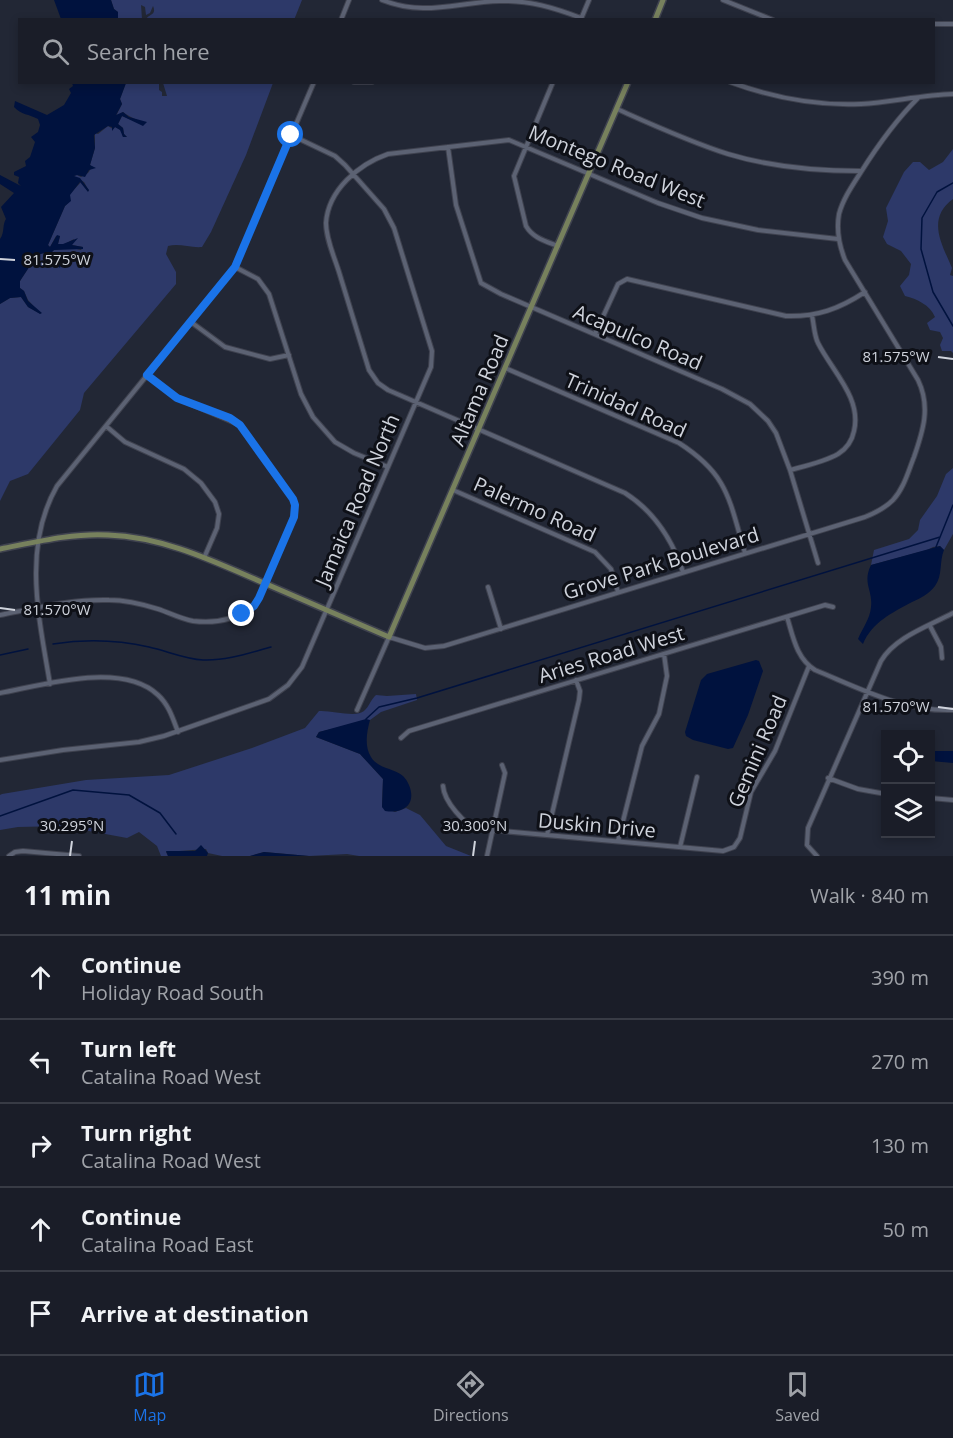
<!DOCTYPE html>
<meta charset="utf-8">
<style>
:root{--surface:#1a1d28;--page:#272a34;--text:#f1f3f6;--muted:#9fa2a8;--line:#383b45;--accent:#1a73e8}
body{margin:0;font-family:"Open Sans",sans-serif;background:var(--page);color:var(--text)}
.controls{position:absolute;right:18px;bottom:18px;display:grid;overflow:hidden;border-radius:0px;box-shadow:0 3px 9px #0003}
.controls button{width:54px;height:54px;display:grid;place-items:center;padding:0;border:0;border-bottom:2px solid var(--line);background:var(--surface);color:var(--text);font:30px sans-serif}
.stop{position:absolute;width:18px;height:18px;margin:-14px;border:4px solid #1a73e8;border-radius:50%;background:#fff}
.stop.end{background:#1a73e8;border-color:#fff;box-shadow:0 2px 6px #0008}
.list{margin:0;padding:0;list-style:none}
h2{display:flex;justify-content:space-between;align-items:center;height:78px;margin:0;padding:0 24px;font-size:26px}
h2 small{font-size:20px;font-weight:400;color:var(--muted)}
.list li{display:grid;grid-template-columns:39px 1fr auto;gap:18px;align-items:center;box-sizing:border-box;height:84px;padding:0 24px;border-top:2px solid var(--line)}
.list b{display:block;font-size:22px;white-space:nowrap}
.list p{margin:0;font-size:20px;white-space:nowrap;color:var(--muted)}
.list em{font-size:20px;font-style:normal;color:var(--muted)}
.icon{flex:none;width:33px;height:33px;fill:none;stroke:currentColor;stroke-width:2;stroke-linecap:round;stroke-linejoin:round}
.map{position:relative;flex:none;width:953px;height:856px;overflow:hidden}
.search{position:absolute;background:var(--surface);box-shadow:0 3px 9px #0003;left:18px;right:18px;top:18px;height:66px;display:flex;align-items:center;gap:15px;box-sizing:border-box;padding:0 21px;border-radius:0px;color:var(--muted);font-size:22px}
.sheet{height:498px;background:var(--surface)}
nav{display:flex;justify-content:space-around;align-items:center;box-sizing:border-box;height:84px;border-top:2px solid var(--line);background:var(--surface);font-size:16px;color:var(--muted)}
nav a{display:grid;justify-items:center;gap:3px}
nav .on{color:var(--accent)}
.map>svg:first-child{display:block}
.green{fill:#2d3969}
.water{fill:#00123e}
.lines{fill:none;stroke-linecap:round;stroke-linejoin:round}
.stream{stroke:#00123e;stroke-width:1.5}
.street-casing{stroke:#3f424f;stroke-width:6}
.secondary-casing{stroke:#3f424f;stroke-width:8}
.street{stroke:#5c6273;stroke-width:4}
.secondary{stroke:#77815d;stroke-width:5}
.route{stroke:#1a73e8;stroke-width:8}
.ticks{fill:none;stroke:#cfd3dc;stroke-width:2}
.labels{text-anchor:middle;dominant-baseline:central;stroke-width:6;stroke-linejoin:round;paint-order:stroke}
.street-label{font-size:20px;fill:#cfd3dc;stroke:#0e1017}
.ticks-label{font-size:15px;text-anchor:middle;fill:#cfd3dc;stroke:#0e1017;stroke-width:6;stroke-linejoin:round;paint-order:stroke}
</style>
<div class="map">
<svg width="953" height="856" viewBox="0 0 953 856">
<rect width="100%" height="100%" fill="#222735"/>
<!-- green -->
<path class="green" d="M111,0h191l-8,20 -148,-1c3,-5 11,-4 7,-13l-3,7 -4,2 -1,-8 -4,-2 1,14h-24v-7l-4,-3z
M126,83h33v7l3,2v4h5l-4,-13h110l-27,72 -35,77 -9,15c-12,1 -23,-4 -34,-1l-2,8 10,18v12l-92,109 -4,17 -52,64 -18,7 -10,20v-197l10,-6 11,-1 7,10 13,7 -13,-14 -4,-9 -4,-3v-7l17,-26 7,-2 13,13 4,-1 -9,-13 2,-2 18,-2 9,2 2,-3 -11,-2 2,-6 -11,6 -5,-1 2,-8h-4l-6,11 -2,-2 17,-39 5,-5 -1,-6 12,-13 7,9h1l-5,-9 -11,-6 4,-1 4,2 7,-4 4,-6 -2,-2 5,-17v-15l3,1 10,-8 5,3 2,-2 6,3 2,7h4l-3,-3 -1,-6 -5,-4 4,-8 22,9c-7,-7 -14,-7 -21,-13l-7,4 6,-12 -2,-5z
M953,149v50c-27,20 -11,45 -1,69l-2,7 3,1v77l-2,-2h-9l-2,-6 3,-7 -3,-6 -10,-2 -3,-7 8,-6c-5,-12 -18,-18 -30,-21l-5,-10 9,-11 2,-11 -10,-13 -14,-7 -4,-7 5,-16 -2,-13 18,-36 9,-10h7l9,8 14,-8z
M953,468v66l-9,16 -4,-4 -7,1 -6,3 -56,15 3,-15 35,-11 9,-9 2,-10 17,-24 9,-22z
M416,694l1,6 -36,12 -11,8 -51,12 -3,5 44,17 23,25 -1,28 13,5 11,-4 14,7 26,31 25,10h-112l-12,-2 -38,2 -45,-4 -14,4h-28l-14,-3 -2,-4 -40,3 2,4h-7l-4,-10 -18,-14 -12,6 -65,-12 -44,1 -18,3v-35l2,-1 84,-14 83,-5 83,-27 53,-20 14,-17c12,-1 37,7 45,0 5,-4 7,-12 12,-16l11,1z"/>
<!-- water -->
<path class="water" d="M54,0h57l3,9 4,3v7h-57z
M72,83h54l-6,16 2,5 -6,11 7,-3 6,5 18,5 -4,4 -21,-10 -4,8 5,4 1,6 3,3h-4l-3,-7 -5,-3 -3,4v-4l-4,-1 -14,9 1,13 -5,17 6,3 -7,2 -4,7 -8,-2 -3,1 6,2 9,12 -1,2 -8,-10 -10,13 1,6 -6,5 -17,39 2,2 7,-12 3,1 -2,8h5l15,-6 -6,7 11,2v2l-29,1 -2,2 9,13 -1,3 -16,-15 -7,2 -17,26v7l4,3 4,10 14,12 -2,1 -12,-7 -7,-10 -11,1 -10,6v-65c5,-7 2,-14 6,-20l-5,-12 13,-14 -14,-9v-9l21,11 -3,-3 1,-6 -5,-2v-3l12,-6 -1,-5 5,-4 5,-15 -4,-5 7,-5 2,-7 -2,-6c-9,-5 -17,-4 -24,-12l1,-6 32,14 17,-10 7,-12 -2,-4 4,-3z
M940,546l4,4c-5,12 -1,25 -9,36 -6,8 -14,12 -23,16 -20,11 -40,20 -49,42l-5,-5c4,-10 12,-20 13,-32 2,-17 -9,-24 0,-42z
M756,660l3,1 4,10 -15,44 -15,33 -5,1 -35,-9 -7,-4 -1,-4 16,-52 6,-6z
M366,719l4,1c-3,11 -6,26 1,37 7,12 23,11 32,19 9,9 13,27 0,33 -6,3 -11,3 -18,2l-3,-4 1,-28 -23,-25 -44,-17 3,-5z
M931,751h22v12l-22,-2z
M201,845l7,8 -1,3h-39l-2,-5h29z
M264,852l45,4h-59z"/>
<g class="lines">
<!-- stream -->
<path class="stream" d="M953,183l-16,9 -15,26 -1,31 12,43 20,34
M936,547l17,-42
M53,644c32,-5 65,-4 96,3 18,4 36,12 54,13 23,1 46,-7 68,-13
M0,655l28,-6
M366,719l13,-12 38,-9 523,-161
M0,816l73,-26 56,5 31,18 16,21"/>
<defs>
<path id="street" d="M382,0c43,17 75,2 118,1 29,-1 55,7 81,17
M723,0l50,20
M581,19l8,-19
M341,20l8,-20
M934,24h19
M354,82h18
M553,82l-39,94 12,50c7,12 19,15 32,20
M730,82c41,15 87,24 131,22 31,-2 61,-9 92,-10
M617,109c36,16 73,33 111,45 43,13 88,17 132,17
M448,147l8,58 25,78 20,11 221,95 28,15 18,17 8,12 14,37 28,93
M235,267l23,12 11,15 32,100 12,23 22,25 19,11 34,14
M191,322l34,25 45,12 19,-4
M595,334l23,-50 9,-5 159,37c31,1 53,-7 79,-24
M505,368l174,75c50,32 50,57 66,110
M106,426l19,16 59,27 17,14 14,19 4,12 -2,14 -13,30
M790,470c15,-4 34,-8 48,-16 8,-5 14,-13 16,-23 8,-33 -22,-60 -36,-88 -4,-8 -4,-19 -6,-27
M453,490l142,62 16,17 7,23
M683,572c-11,-33 -28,-60 -58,-79l-237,-103 -10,-7 -9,-13c-10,-33 -20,-65 -30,-98 -5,-16 -13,-33 -13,-49 2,-33 33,-59 62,-69l121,-14 149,63 44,15 56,12 80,9
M488,587l13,42
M0,615c36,-7 72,-16 109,-15 17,0 33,4 49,9 12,4 23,10 35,12 23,3 53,-2 66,-23l35,-81 1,-12 -2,-6 -53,-74 -63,-27 -30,-23
M787,617c6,19 9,41 28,53 44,18 89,42 138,40
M930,626l11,21 1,11
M50,684c-11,-66 -28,-137 7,-198l178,-219 79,-185
M0,693c43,-8 122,-32 158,2 11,10 15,24 20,37
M357,710l32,-73 36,11 19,-2 421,-129c10,-4 20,-9 28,-17 11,-12 15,-28 21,-43 9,-26 17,-50 4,-77l-73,-120c-6,-15 -9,-29 -6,-46 4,-15 13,-28 22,-42 17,-27 34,-51 57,-74
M401,738l8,-7 416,-126 8,2
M0,760l63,-10 76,-8 25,-6 105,-37 19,-14 14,-18 129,-300 1,-16 -38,-123 -10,-19 -39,-44 -10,-9 -44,-21
M828,778l30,11 28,5
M443,786c1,15 21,39 36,43l244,22 11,-4 6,-9 11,-46 24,-41 34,-85
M930,798l23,2
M547,835l32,-135 1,-9 -4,-11
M618,841l24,-95 17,-32 8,-38 -3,-22
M680,847l17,-70
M9,856l6,-4 8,-1 56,5
M487,856l18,-83 -3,-8
M817,856l-10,-11 1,-17 73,-167c14,-24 48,-35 72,-48"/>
<path id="secondary" d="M655,20l8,-20
M0,549c36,-7 72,-16 108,-14 56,2 105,26 156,48 41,18 83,36 125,54l239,-555"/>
</defs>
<!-- street casing -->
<use href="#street" class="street-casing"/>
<!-- secondary casing -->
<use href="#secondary" class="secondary-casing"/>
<!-- street -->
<use href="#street" class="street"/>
<!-- secondary -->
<use href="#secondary" class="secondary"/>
</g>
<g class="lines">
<!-- route -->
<path class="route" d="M242,614l12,-8 5,-8 35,-81 1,-12 -2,-6 -53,-74 -10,-7 -53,-20 -30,-23 88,-108 56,-132"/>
</g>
<!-- ticks -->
<path class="ticks" d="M0,259l15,1M938,357l15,2M0,608l15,2M938,707l15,2M70,856l2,-15M473,856l2,-15"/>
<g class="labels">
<!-- street labels -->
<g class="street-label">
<text transform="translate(617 166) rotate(22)">Montego Road West</text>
<text transform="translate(638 337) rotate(23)">Acapulco Road</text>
<text transform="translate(479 390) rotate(-67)">Altama Road</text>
<text transform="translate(626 405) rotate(24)">Trinidad Road</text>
<text transform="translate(357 500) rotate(-67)">Jamaica Road North</text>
<text transform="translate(535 509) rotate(24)">Palermo Road</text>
<text transform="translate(661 563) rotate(-17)">Grove Park Boulevard</text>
<text transform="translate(611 654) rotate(-17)">Aries Road West</text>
<text transform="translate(757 751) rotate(-67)">Gemini Road</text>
<text transform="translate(597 825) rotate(5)">Duskin Drive</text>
</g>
</g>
<g class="ticks-label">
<text x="57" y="265">81.575°W</text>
<text x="896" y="362">81.575°W</text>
<text x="57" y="615">81.570°W</text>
<text x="896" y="712">81.570°W</text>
<text x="72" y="831">30.295°N</text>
<text x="475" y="831">30.300°N</text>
</g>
</svg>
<div class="controls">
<button><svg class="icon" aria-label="locate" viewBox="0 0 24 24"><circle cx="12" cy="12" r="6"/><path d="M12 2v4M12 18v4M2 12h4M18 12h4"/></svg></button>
<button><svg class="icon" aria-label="layers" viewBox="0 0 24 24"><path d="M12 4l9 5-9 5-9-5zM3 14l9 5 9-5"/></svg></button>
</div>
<div class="stop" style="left:291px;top:135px"></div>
<div class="stop end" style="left:242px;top:614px"></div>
<div class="search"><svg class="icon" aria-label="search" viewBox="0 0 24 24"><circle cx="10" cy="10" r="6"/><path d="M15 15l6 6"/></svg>Search here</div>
</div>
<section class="sheet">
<h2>11 min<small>Walk · 840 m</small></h2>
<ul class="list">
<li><svg class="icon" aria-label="ahead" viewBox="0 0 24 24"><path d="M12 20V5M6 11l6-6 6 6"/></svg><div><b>Continue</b><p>Holiday Road South</p></div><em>390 m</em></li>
<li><svg class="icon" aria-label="left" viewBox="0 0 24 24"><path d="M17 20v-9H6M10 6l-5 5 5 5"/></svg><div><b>Turn left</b><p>Catalina Road West</p></div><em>270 m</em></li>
<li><svg class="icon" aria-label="right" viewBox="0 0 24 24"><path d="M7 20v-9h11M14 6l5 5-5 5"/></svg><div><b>Turn right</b><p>Catalina Road West</p></div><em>130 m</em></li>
<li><svg class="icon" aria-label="ahead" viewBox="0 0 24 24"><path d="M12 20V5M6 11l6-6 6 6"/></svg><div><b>Continue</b><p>Catalina Road East</p></div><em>50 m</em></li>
<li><svg class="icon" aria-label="arrive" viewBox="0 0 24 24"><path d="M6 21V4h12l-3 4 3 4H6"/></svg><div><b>Arrive at destination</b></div></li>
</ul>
</section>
<nav>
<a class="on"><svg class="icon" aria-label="map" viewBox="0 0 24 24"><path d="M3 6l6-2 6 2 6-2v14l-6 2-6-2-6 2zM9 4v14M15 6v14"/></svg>Map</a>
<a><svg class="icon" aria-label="directions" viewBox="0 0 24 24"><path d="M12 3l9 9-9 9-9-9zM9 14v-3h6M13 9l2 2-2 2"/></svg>Directions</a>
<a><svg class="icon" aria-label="saved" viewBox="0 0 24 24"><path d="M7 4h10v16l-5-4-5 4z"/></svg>Saved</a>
</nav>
